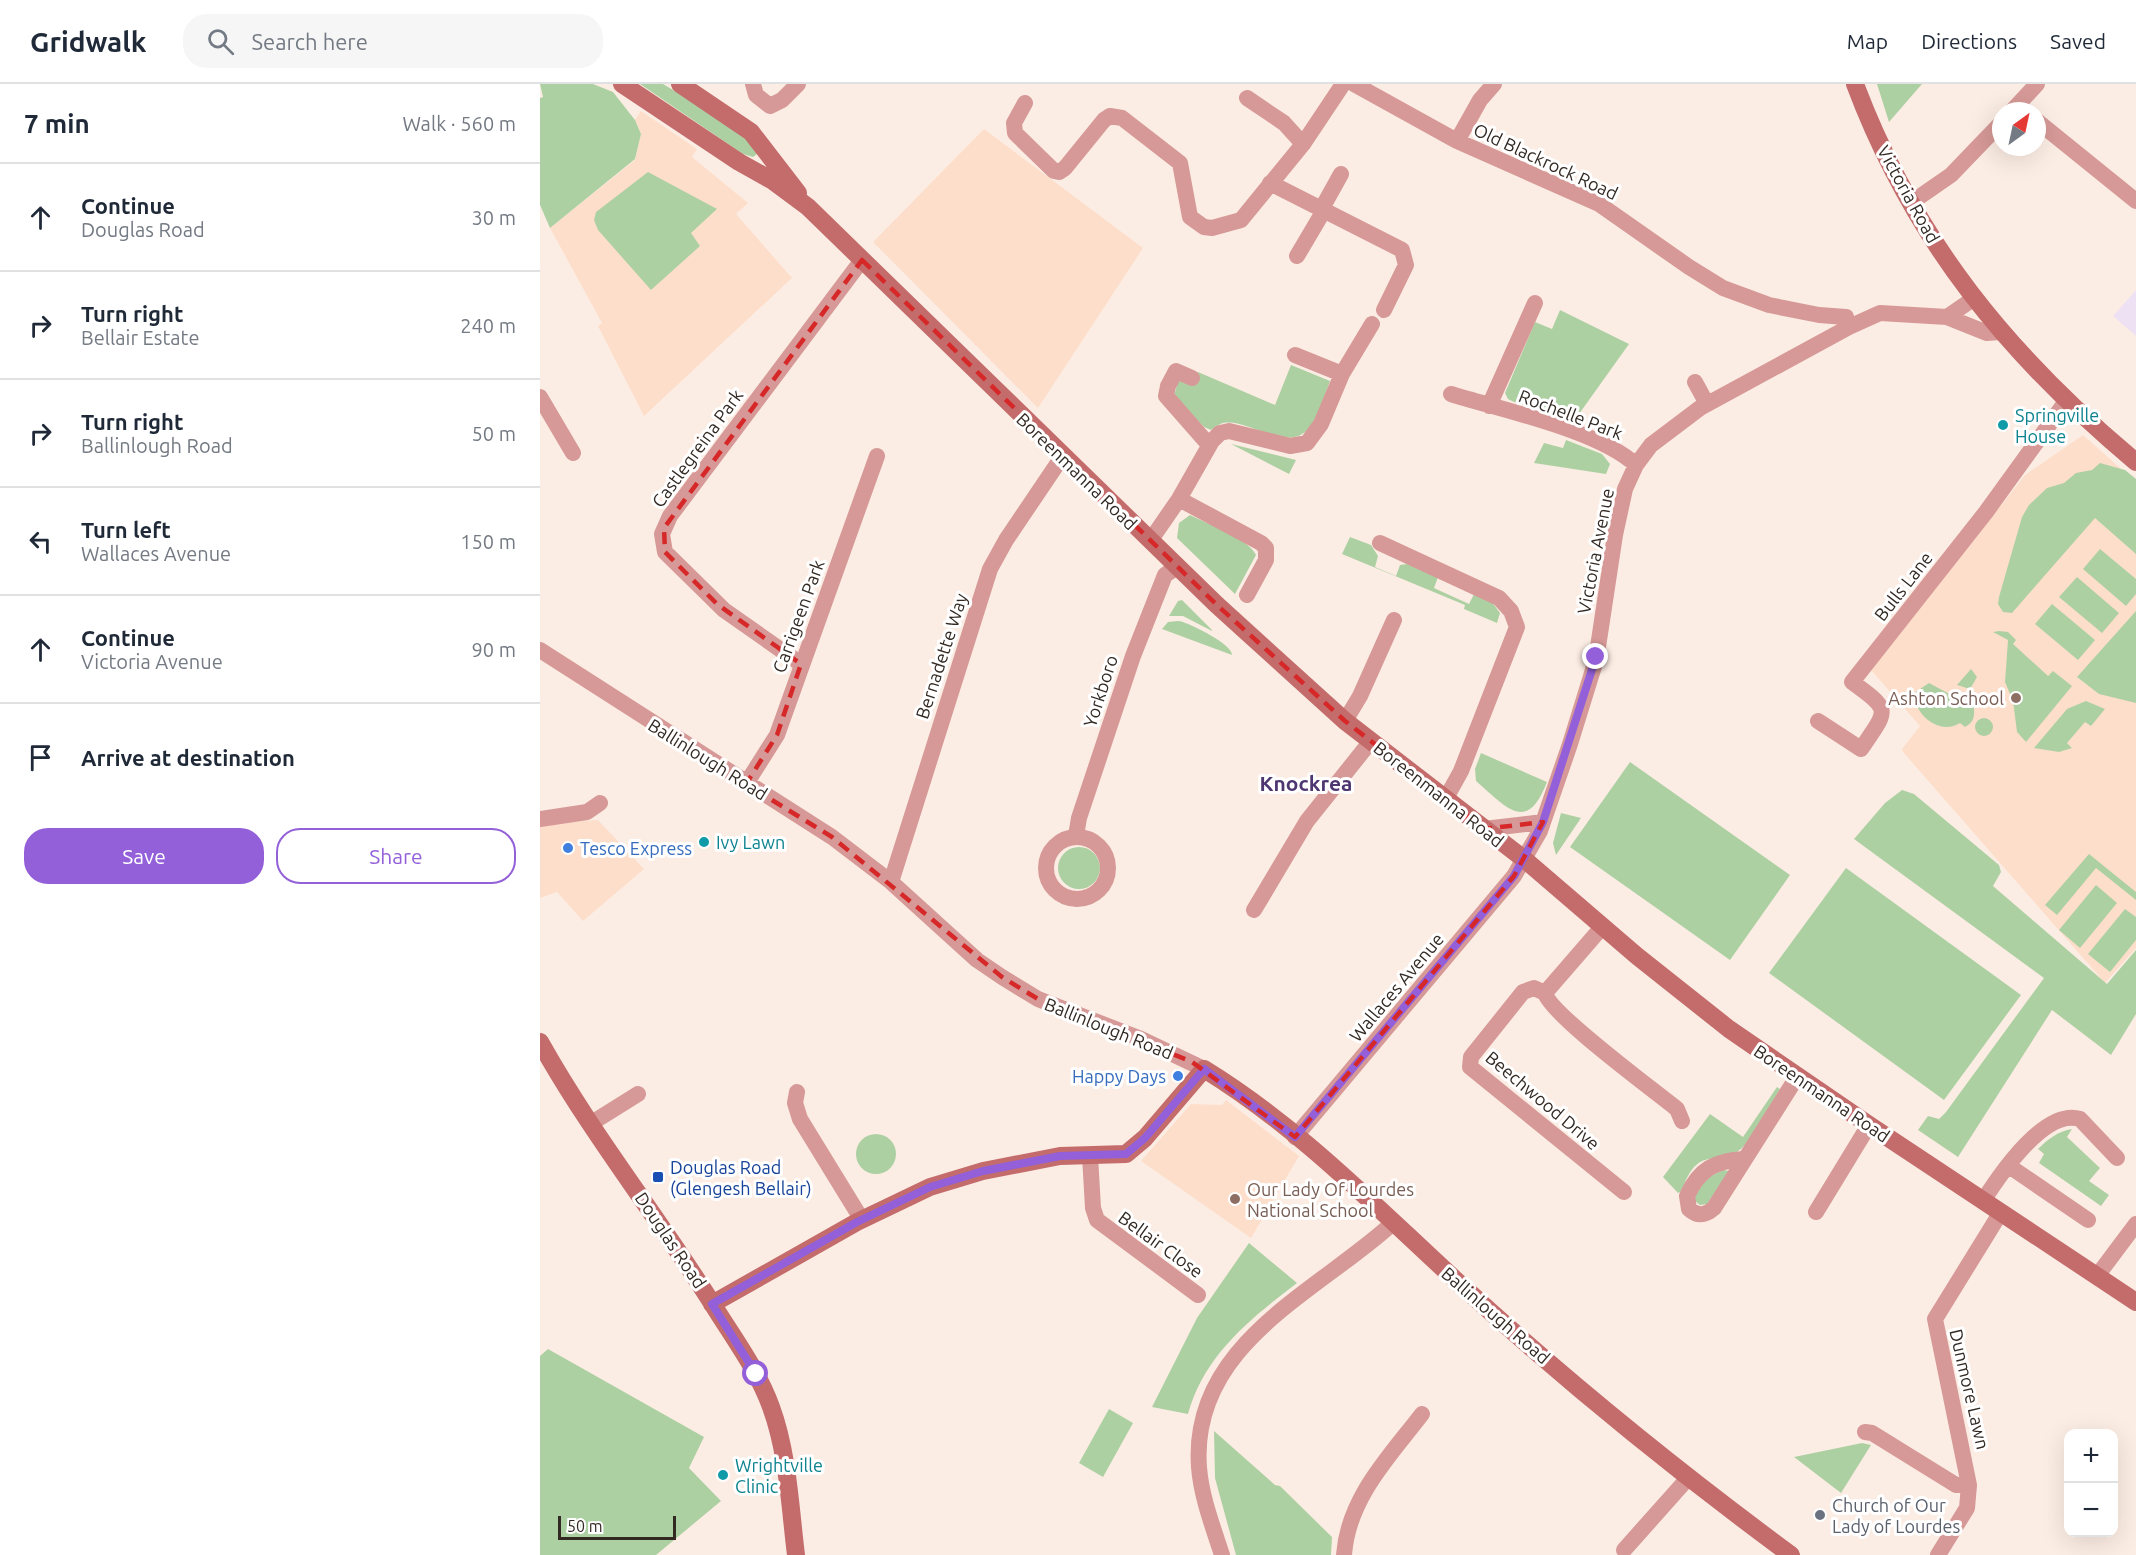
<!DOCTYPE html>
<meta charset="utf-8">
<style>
:root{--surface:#fff;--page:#f6f6f7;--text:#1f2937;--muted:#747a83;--line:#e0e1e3;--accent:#9360d9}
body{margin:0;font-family:Ubuntu,sans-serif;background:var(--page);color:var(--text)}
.controls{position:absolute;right:18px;bottom:18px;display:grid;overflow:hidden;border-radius:12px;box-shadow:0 6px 24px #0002}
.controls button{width:54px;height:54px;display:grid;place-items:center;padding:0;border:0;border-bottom:2px solid var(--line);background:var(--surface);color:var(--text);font:30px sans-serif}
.compass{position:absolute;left:1452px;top:18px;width:54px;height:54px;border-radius:50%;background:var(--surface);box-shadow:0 6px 24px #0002;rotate:33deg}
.scale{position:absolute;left:18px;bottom:15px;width:118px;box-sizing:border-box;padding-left:6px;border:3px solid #322923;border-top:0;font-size:16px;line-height:21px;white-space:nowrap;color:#322923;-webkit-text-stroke:4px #fff;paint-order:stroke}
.stop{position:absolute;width:18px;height:18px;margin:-14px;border:4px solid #9360d9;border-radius:50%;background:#fff}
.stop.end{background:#9360d9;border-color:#fff;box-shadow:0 2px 6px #0008}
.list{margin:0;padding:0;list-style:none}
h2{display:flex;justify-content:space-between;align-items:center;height:78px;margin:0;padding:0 24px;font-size:26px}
h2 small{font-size:20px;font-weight:400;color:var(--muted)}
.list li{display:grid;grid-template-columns:39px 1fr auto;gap:18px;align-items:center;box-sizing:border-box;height:108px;padding:0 24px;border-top:2px solid var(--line)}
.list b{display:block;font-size:22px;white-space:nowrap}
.list p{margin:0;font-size:20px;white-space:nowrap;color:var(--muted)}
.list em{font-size:20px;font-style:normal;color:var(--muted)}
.actions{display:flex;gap:12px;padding:18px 24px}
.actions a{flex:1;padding:14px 0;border:2px solid var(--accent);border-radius:24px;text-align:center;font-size:21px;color:var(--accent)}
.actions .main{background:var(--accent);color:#fff}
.icon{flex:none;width:33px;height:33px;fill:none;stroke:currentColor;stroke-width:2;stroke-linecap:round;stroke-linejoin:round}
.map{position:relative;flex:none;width:1596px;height:1471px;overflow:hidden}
header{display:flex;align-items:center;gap:36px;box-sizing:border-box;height:84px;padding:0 30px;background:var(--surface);border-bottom:2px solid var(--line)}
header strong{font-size:28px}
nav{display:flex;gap:33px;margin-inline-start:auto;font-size:21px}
.search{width:420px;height:54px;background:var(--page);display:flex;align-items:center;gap:15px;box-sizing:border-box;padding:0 21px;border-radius:24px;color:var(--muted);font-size:22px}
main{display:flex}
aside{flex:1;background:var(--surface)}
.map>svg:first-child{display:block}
.built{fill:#fddeca}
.industrial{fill:#efe1f4}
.green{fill:#add0a3}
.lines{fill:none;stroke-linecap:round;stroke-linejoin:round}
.street{stroke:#d69997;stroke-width:16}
.secondary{stroke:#c46c6c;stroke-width:18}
.route{stroke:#9360d9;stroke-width:8}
.marked{fill:none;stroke:#d62828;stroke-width:4.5;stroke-dasharray:12 8;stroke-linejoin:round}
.culture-dot{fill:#0f9aa8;stroke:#fff;stroke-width:2}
.education-dot{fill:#8d6e63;stroke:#fff;stroke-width:2}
.shop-dot{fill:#3f7fe0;stroke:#fff;stroke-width:2}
.transit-dot{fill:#1a4fb4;stroke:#fff;stroke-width:2}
.worship-dot{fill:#6b7280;stroke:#fff;stroke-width:2}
.labels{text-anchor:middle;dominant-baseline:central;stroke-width:6;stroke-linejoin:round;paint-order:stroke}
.street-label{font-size:18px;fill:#322923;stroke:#fff}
.culture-label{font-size:18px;fill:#0d838f;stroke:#fff;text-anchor:start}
.education-label{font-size:18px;fill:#785e54;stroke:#fff;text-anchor:end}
.shop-label{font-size:18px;fill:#366cbe;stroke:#fff;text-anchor:start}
.transit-label{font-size:18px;fill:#164399;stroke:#fff;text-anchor:start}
.worship-label{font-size:18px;fill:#5b616d;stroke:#fff;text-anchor:start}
.quarter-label{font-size:21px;font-weight:bold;fill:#4e3671;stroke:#fff}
</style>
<header>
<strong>Gridwalk</strong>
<div class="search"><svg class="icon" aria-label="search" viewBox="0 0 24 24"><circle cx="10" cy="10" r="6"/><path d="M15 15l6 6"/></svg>Search here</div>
<nav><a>Map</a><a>Directions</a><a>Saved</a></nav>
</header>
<main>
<aside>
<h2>7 min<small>Walk · 560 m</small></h2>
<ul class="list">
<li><svg class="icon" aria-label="ahead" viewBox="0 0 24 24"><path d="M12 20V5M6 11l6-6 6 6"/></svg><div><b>Continue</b><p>Douglas Road</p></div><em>30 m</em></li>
<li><svg class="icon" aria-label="right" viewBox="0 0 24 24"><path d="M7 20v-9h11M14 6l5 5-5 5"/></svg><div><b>Turn right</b><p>Bellair Estate</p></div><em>240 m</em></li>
<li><svg class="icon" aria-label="right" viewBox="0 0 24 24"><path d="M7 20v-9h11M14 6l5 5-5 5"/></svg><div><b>Turn right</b><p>Ballinlough Road</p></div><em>50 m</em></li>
<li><svg class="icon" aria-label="left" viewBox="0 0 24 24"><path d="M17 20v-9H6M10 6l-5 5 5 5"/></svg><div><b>Turn left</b><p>Wallaces Avenue</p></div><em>150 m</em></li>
<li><svg class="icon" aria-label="ahead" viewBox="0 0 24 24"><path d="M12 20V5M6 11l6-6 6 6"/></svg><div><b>Continue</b><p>Victoria Avenue</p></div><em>90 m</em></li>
<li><svg class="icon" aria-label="arrive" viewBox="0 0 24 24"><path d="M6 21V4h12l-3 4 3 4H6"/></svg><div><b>Arrive at destination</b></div></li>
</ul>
<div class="actions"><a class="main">Save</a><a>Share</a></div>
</aside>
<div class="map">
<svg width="1596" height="1471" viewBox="0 0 1596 1471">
<rect width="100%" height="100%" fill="#fcede4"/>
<!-- built -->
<path class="built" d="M101,27l56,38 -5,8 56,46 -12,11 56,64 -148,138 -46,-90 4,-3 -52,-95 85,-68 6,-26 -6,-14z
M444,45l159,119 -105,160 -165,-166z
M1543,351l53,47v466l-31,35 -202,-231 -1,-3 18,-23 -49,-56 154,-195z
M58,736l46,49 -61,52 -26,-29 -17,6v-74z
M686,1016l73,56 -48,82 -110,-77 50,-57 31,1z"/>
<!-- industrial -->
<path class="industrial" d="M1596,206v46l-23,-20z"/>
<!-- green -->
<path class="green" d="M0,0h53l20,8 22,28 6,14 -6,25 -85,69 -10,-23v-107l3,-1z
M100,0h23l82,49 12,21 -4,3 -10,-3z
M1337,0h45l-33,38z
M108,88l69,37 -26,24 9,13 -49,44 -53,-60 -4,-10 2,-8z
M1020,226l69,34 -55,77 -60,-19 -6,-3 -3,-6 30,-71 17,7z
M751,281l39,16c-6,16 -10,34 -21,47 -21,26 -61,-10 -86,-5 -4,1 -9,5 -12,7l-7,-3 -30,-31 4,-15 15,2 5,-11 77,33z
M1026,356l36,14 8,10 -4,10 -72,-11 10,-20 19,5z
M691,360l65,16 -7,14z
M1560,379l25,7 11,9v75l-41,-36 -83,95 -9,-1 -5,-8 1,-7 23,-80 7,-12 18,-17 17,-5 12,-10 16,-3z
M650,431c17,9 58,23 66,40l-21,39 -58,-56 2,-15z
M810,453l21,8 7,11 -3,11 21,9 4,-11 7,-1 31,13 -4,11 35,16 5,-10 18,8 8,11 -3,10 -33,-14 1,-4 -123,-51z
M1560,465l36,30v15l-10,12 -43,-37z
M1537,493l42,36 -17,20 -43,-36z
M642,516l30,30v1l-29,-15h-14l9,-15z
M1512,520l43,36 -17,20 -43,-36z
M1596,527v92l-37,-9 -22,-17z
M628,538c5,0 10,-2 15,0 11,4 49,22 49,33l-70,-26z
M1459,547l9,1 8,8 -3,4 35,32 5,-5 19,15 -46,56 -9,-10 -4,-31 -8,-19 3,-42 -15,-8z
M1431,585l6,8 -7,12 -13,-4z
M1389,599l45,24c0,10 1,14 -9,20l-5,-4c-20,13 -46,-8 -46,-30z
M1546,617l19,8 -14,17 -6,-4 -18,21 5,5 -13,4 -25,-4 33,-39z
M1435 643a9 9 0 1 1 18 0a9 9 0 1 1-18 0Z
M941,669l66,29c-20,52 -40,26 -71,-1l-1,-12z
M1090,678l160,113 -60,85 -160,-113z
M1362,706l12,4 85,71 2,7 -8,14 114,98 29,-34v64l-25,41 -59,-45 -94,147 -40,-27 10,-14 11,3 7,-7 98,-134 -190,-139 31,-36z
M1021,729l20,5 -25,37 -3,-12z
M518 784a21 21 0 1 1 42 0a21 21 0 1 1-42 0Z
M1549,770l47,38v8l-40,-32 -39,47 -12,-10z
M1306,784l175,127 -77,105 -175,-127z
M1556,801l21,18 -37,45 -21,-18z
M1585,825l11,8v23l-26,32 -22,-18z
M1237,1003l3,2c-11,18 -22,44 -38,59 -24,21 -44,-6 -60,43l-4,2 -15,-16 47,-63 33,23z
M1532,1045l-5,8 33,31 -11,13 20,14 -8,11 -62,-43 5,-9 -6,-5c9,-9 20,-18 34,-20z
M316 1070a20 20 0 1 1 40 0a20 20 0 1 1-40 0Z
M1183,1086l7,1 -23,33 -7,1 -5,-4c-2,-18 14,-24 28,-31z
M709,1159l48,40c-46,35 -93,72 -109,131l-36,-7 45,-89z
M8,1265l156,88 -15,31 32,33 -65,54h-116v-199z
M569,1325l24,14 -30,54 -24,-14z
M674,1347l61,54 5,1 52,51 -1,18h-95l-21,-77z
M1322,1359l9,2 -30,48 -47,-36z"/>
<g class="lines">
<!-- street -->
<path class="street" d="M213,0l3,11 14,11 12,-6 16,-16
M814,0l103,57 142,63 90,63 34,21 46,17 50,10 27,2 3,10
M707,14l37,25 19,21
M485,19l-11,20 1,10 39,38 5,1 6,-4 39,-48 6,-4 12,2 58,45 10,54 14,10 8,1 29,-8 62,-76 40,-60
M1472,27l25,-27
M1497,37l99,80
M917,57l23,-41 14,-16
M730,99l132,67 4,15 -22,45
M1372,118l39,-27 50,-52
M781,126l20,-36
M757,172l26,-44
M1407,233l40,16 13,-1
M755,271l47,19
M652,294l-16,-7 -8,15 -2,10 43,49
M1155,298l12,22
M911,310c51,16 147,36 185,71
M0,313l33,56
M949,322l46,-103
M639,415l82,44 5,5v12l-19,35
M610,457l29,-42 33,-58 8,-8 9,-2 61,15 17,-3 14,-19 21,-50 30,-50
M840,459l119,55 12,13 6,16 -56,144 -16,29
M0,566l292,187 59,45 86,78 25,17 36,22 103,40 63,30
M261,580l-77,-54 -59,-58 -3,-18 8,-18 192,-256
M805,637l15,-25 34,-76
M1278,637l43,28c27,-40 31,-38 -9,-67l134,-170 81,-112
M206,700l31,-49 100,-279
M0,735l47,-7 13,-9
M944,745l59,-7
M536,752l3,-18 54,-162 32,-81 12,-8
M506 784a31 31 0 1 1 62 0a31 31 0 1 1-62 0Z
M351,798l99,-313 16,-29 56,-83
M714,826l53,-89 64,-80
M1063,842l-58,67c5,21 110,98 132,116l5,12
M1005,909l-11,-5 -11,4 -52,65 -1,10 154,125
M257,1008l-2,11 5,16 62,101
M50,1040l48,-30
M755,1053l219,-261 26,-45 30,-87 26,-84 19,-125 10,-46 11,-24 15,-20 49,-37 149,-81 31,-14 67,4 26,-18
M550,1072l3,52 4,12 101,75
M1203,1075c-28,2 -44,10 -56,37l2,13c9,8 17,6 25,-1l83,-131
M1469,1082l79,54
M1443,1117c16,-25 61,-93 97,-82l37,39
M1276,1128l53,-87
M1557,1192l39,-52
M1325,1348l7,1 84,52h13
M1084,1466l65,-73
M682,1471c-9,-28 -21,-59 -23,-88 -9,-123 119,-175 195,-245
M804,1471c4,-57 45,-98 78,-141
M1398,1471l29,-47 2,-23 -34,-166 66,-107"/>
<!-- secondary -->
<path class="secondary" d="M82,0l117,78 34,19 35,26 409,398 128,116 179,138 113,97 92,73 140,96 267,177
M140,0l71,48 47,61
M1315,0c59,157 154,272 281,378
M0,958c52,93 119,176 175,266 20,32 43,63 56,99 17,46 19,100 25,148
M172,1220l145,-82 73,-35 53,-16 77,-15 66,-2 19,-16 59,-69c95,58 175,141 257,216 104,95 216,186 330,270"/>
</g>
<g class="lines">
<!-- route -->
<path class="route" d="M216,1290l-44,-70 145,-82 73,-35 53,-16 77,-15 66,-2 19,-16 59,-69 91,68 219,-261 29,-54 53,-165"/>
</g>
<!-- marked area -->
<path class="marked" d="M322,176l355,345 128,116 139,108 59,-7 -29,54 -219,261 -103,-75 -154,-63 -36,-22 -170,-140 -86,-53 31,-49 24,-71 -84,-60 -52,-52 -1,-24z"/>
<!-- markers -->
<g class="culture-dot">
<circle cx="1463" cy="341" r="6"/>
<circle cx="164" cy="758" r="6"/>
<circle cx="183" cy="1391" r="6"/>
</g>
<g class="education-dot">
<circle cx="1476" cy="614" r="6"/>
<circle cx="695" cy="1115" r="6"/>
</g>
<g class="shop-dot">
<circle cx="28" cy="764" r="6"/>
<circle cx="638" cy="992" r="6"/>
</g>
<rect class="transit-dot" x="112" y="1087" width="12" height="12" rx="3"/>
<circle class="worship-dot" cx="1280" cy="1431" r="6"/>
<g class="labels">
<!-- street labels -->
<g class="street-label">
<text transform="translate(1006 77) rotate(25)">Old Blackrock Road</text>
<text transform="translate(1369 110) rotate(61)">Victoria Road</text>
<text transform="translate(1031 330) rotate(21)">Rochelle Park</text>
<text transform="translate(157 364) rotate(-54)">Castlegreina Park</text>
<text transform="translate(537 387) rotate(44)">Boreenmanna Road</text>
<text transform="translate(1055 467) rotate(-79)">Victoria Avenue</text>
<text transform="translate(1363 502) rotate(-52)">Bulls Lane</text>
<text transform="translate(258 532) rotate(-70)">Carrigeen Park</text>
<text transform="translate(401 572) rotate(-72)">Bernadette Way</text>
<text transform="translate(560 607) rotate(-72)">Yorkboro</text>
<text transform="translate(168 675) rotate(32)">Ballinlough Road</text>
<text transform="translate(899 710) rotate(38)">Boreenmanna Road</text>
<text transform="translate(856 903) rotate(-50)">Wallaces Avenue</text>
<text transform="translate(569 944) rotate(22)">Ballinlough Road</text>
<text transform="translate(1282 1009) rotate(34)">Boreenmanna Road</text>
<text transform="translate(1003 1016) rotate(40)">Beechwood Drive</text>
<text transform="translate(131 1156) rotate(56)">Douglas Road</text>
<text transform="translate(621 1160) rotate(36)">Bellair Close</text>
<text transform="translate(956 1231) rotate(41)">Ballinlough Road</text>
<text transform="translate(1430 1305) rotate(77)">Dunmore Lawn</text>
</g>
<!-- culture labels -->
<g class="culture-label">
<text x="1475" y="331">Springville<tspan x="1475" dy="21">House</tspan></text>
<text x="176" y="758">Ivy Lawn</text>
<text x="195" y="1381">Wrightville<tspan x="195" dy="21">Clinic</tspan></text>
</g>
<!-- education labels -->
<g class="education-label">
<text x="1464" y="614">Ashton School</text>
<text x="707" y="1105" text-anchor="start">Our Lady Of Lourdes<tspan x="707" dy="21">National School</tspan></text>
</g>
<!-- shop labels -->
<g class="shop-label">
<text x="40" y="764">Tesco Express</text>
<text x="626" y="992" text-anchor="end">Happy Days</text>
</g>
<!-- transit labels -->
<g class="transit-label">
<text x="130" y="1083">Douglas Road<tspan x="130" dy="21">(Glengesh Bellair)</tspan></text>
</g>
<!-- worship labels -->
<g class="worship-label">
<text x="1292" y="1421">Church of Our<tspan x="1292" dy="21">Lady of Lourdes</tspan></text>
</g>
<!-- quarter labels -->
<g class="quarter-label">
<text x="766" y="699">Knockrea</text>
</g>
</g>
</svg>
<div class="controls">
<button>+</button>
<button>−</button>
</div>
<svg class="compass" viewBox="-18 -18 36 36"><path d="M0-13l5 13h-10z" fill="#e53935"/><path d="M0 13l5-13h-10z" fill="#747a83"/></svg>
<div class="scale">50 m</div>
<div class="stop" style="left:216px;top:1290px"></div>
<div class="stop end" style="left:1056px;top:573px"></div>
</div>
</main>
